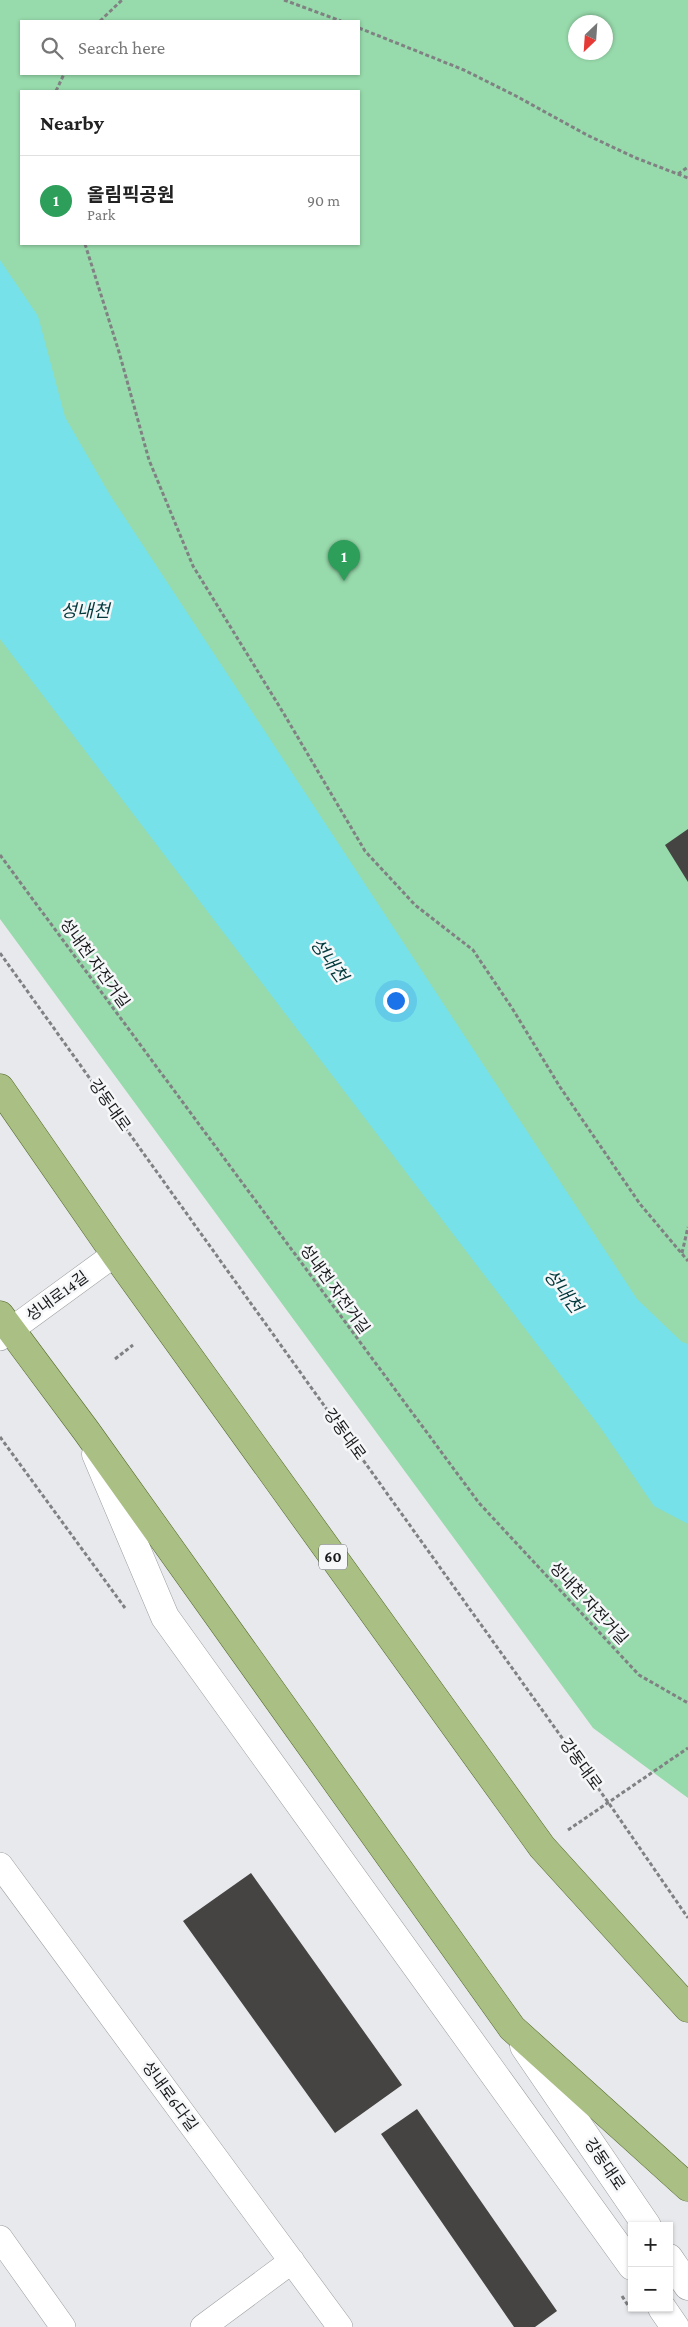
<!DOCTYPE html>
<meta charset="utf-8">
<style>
:root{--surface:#fff;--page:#f2f2f2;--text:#222;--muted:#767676;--line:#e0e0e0;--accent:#a82c7f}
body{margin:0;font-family:"Crimson Pro","Noto Sans KR",serif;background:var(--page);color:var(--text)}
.controls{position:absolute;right:15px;bottom:15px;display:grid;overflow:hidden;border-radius:0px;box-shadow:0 1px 4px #0004}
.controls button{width:45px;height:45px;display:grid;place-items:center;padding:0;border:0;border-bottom:1px solid var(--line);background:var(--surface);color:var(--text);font:25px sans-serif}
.compass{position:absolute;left:568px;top:15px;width:45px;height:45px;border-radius:50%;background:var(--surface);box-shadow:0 1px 4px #0004;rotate:205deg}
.you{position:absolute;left:395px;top:1000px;width:18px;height:18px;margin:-12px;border:4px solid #fff;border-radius:50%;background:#1a73e8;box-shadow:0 0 0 8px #1a73e833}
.badge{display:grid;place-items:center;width:32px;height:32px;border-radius:50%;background:var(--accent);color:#fff;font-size:16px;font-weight:700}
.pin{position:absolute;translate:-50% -41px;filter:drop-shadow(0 1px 2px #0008)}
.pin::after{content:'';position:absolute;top:26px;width:18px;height:15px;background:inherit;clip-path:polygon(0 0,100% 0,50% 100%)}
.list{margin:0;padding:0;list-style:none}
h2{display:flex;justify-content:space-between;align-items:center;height:65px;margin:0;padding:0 20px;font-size:21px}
h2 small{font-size:16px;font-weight:400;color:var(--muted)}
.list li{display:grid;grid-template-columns:32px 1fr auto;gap:15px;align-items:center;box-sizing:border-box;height:90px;padding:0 20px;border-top:1px solid var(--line)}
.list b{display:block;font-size:19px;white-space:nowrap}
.list p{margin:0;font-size:16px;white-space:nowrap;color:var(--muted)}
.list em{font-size:16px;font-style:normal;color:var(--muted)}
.icon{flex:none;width:28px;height:28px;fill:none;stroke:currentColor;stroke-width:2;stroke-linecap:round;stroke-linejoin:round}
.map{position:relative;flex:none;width:688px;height:2327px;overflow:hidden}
.search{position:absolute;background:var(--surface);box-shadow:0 1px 4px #0004;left:20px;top:20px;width:340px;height:55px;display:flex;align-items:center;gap:12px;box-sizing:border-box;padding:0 18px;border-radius:0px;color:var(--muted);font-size:19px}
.panel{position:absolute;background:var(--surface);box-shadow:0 1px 4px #0004;left:20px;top:90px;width:340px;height:155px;border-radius:0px}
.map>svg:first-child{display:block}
.green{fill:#97daab;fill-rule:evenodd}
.water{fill:#76e1e9}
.building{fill:#464442}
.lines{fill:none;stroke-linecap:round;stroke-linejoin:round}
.street-casing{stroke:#9b9d9f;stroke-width:26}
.secondary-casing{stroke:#9b9d9f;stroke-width:29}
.primary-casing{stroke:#526a2a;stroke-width:29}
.path{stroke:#808183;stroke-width:3;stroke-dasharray:4 2.5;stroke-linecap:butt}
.street{stroke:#fff;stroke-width:25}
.secondary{stroke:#fff;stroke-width:28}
.primary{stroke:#aabf84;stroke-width:28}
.labels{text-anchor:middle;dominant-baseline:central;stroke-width:5;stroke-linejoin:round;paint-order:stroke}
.shield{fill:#f5f7f9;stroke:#5a5c5d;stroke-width:1}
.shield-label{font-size:15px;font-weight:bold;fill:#18191a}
.street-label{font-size:16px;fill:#18191a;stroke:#f5f7f9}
.water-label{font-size:18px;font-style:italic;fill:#02393c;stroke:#f5f7f9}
</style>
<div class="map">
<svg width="688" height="2327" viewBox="0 0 688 2327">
<rect width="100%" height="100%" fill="#e8e9ec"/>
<!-- green -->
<path class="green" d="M0,0h688v1798l-95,-70 -593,-809zM21,21h338v53h-338zM576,22h30v30h-30zM21,91h338v153h-338z"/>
<!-- water -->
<path class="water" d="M0,260l38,56 27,101 45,78 527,804 45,43 6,2v180l-34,-18 -54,-79 -600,-788z"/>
<!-- building -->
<path class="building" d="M688,829v53l-23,-37z
M251,1873l151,212 -67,48 -152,-212z
M417,2109l140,202 -22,16h-21l-133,-193z"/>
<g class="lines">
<defs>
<path id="street" d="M0,1338l115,-84
M0,1865l340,462
M0,2238l63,89
M203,2327l89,-66"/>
<path id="secondary" d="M96,1454l69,163 467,649
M524,2046l123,180
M669,2258l19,28
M662,2308l13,19"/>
<path id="primary" d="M0,1088l115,166 427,593 146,161
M0,1315l87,117 425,596 176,159"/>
</defs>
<!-- street casing -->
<use href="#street" class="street-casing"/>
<!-- secondary casing -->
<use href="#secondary" class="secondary-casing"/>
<!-- primary casing -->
<use href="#primary" class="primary-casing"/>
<!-- path -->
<path class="path" d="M284,0l57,21
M100,21l22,-21
M359,28l105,42 52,26 71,39 49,23 52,20
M56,91l8,-17
M678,174l10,-7
M85,244l34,108 30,108 44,106 91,148 81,137 50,54 58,45 39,58 48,79 80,117 48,57
M0,855l479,648 160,172 49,28
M0,953l608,849 80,116
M682,1253l6,-26
M115,1359l18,-14
M0,1437l125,171
M568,1830l120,-82
M622,2296l9,14"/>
<!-- street -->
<use href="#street" class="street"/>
<!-- secondary -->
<use href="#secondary" class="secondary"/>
<!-- primary -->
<use href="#primary" class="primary"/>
</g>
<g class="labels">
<!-- shield labels -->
<rect class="shield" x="319" y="1544.5" width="28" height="25" rx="4"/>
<g class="shield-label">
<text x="333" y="1557">60</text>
</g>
<!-- street labels -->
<g class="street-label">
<text transform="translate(95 963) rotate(54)">성내천 자전거길</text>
<text transform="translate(110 1105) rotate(55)">강동대로</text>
<text transform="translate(335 1289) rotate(54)">성내천 자전거길</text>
<text transform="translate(57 1296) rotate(-36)">성내로14길</text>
<text transform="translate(345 1434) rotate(54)">강동대로</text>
<text transform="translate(589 1603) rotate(47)">성내천 자전거길</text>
<text transform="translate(581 1764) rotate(54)">강동대로</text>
<text transform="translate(170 2096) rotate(54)">성내로6다길</text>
<text transform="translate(605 2164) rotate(56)">강동대로</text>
</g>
<!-- water labels -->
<g class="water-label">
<text x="85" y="611">성내천</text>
<text transform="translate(329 960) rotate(54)">성내천</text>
<text transform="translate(563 1291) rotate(52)">성내천</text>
</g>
</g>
</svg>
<div class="controls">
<button>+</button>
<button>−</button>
</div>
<svg class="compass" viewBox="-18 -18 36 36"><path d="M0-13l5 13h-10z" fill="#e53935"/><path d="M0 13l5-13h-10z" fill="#767676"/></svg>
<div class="you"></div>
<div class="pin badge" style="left:344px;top:581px;background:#2e9e5b">1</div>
<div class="search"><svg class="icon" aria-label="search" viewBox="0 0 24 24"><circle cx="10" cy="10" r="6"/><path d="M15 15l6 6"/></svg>Search here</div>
<section class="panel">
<h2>Nearby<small></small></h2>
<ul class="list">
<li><span class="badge" style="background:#2e9e5b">1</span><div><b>올림픽공원</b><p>Park</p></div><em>90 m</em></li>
</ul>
</section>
</div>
